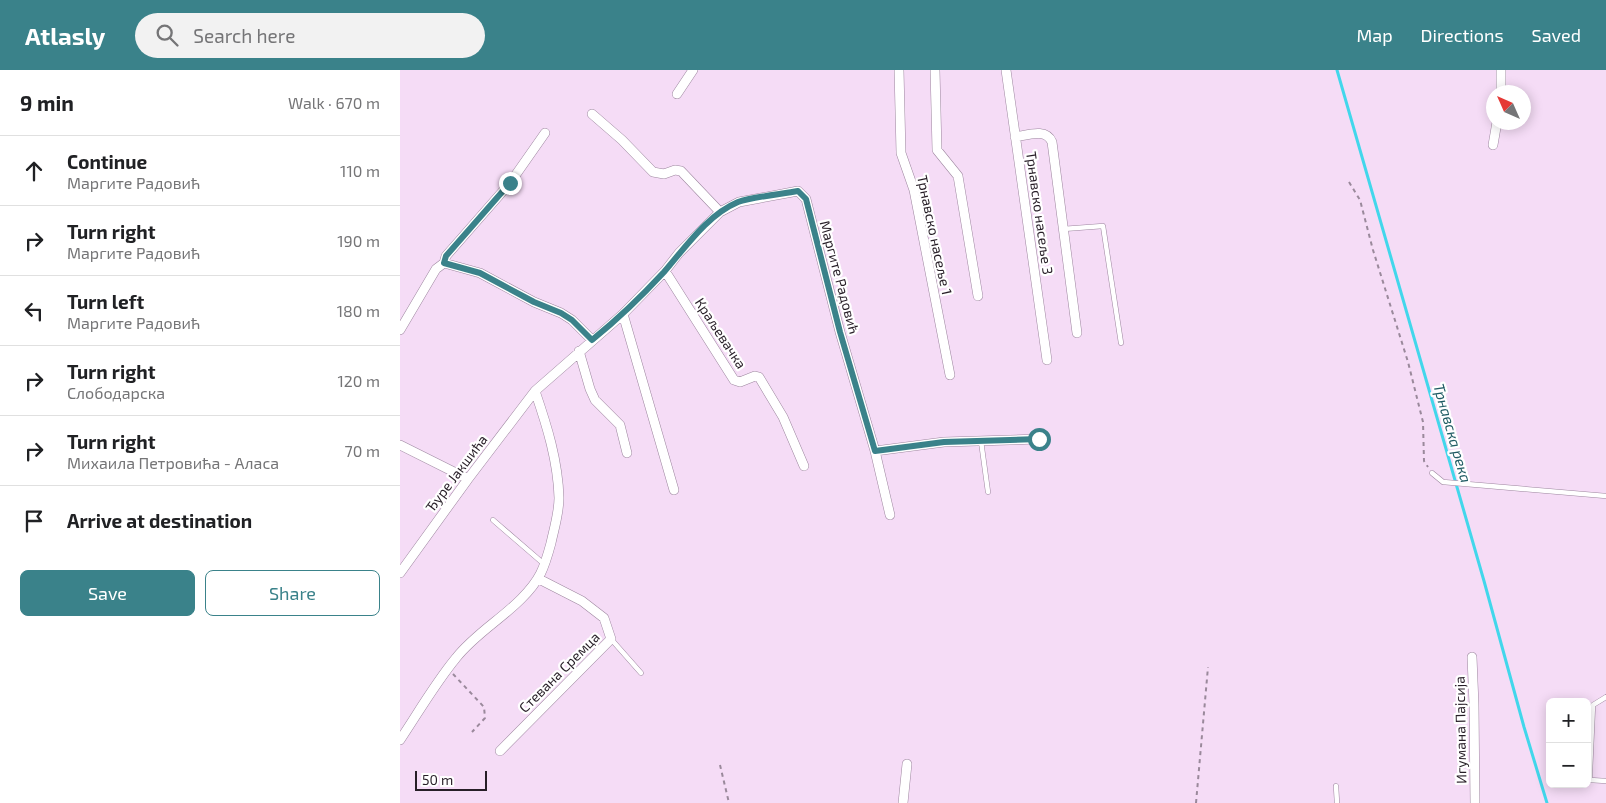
<!DOCTYPE html>
<meta charset="utf-8">
<style>
:root{--surface:#fff;--page:#f2f2f2;--text:#202124;--muted:#757577;--line:#e0e0e0;--accent:#3a828a}
body{margin:0;font-family:"Exo 2",sans-serif;background:var(--page);color:var(--text)}
.controls{position:absolute;right:15px;bottom:15px;display:grid;overflow:hidden;border-radius:8px;box-shadow:0 2px 12px #0003}
.controls button{width:45px;height:45px;display:grid;place-items:center;padding:0;border:0;border-bottom:1px solid var(--line);background:var(--surface);color:var(--text);font:25px sans-serif}
.compass{position:absolute;left:1086px;top:15px;width:45px;height:45px;border-radius:50%;background:var(--surface);box-shadow:0 2px 12px #0003;rotate:315deg}
.scale{position:absolute;left:15px;bottom:12px;width:72px;box-sizing:border-box;padding-left:5px;border:2px solid #271e27;border-top:0;font-size:14px;line-height:18px;white-space:nowrap;color:#271e27;-webkit-text-stroke:4px #fff;paint-order:stroke}
.stop{position:absolute;width:15px;height:15px;margin:-11px;border:4px solid #3a828a;border-radius:50%;background:#fff}
.stop.end{background:#3a828a;border-color:#fff;box-shadow:0 1px 5px #0008}
.list{margin:0;padding:0;list-style:none}
h2{display:flex;justify-content:space-between;align-items:center;height:65px;margin:0;padding:0 20px;font-size:21px}
h2 small{font-size:16px;font-weight:400;color:var(--muted)}
.list li{display:grid;grid-template-columns:32px 1fr auto;gap:15px;align-items:center;box-sizing:border-box;height:70px;padding:0 20px;border-top:1px solid var(--line)}
.list b{display:block;font-size:19px;white-space:nowrap}
.list p{margin:0;font-size:16px;white-space:nowrap;color:var(--muted)}
.list em{font-size:16px;font-style:normal;color:var(--muted)}
.actions{display:flex;gap:10px;padding:15px 20px}
.actions a{flex:1;padding:11px 0;border:1px solid var(--accent);border-radius:8px;text-align:center;font-size:18px;color:var(--accent)}
.actions .main{background:var(--accent);color:#fff}
.icon{flex:none;width:28px;height:28px;fill:none;stroke:currentColor;stroke-width:2;stroke-linecap:round;stroke-linejoin:round}
.map{position:relative;flex:none;width:1206px;height:733px;overflow:hidden}
header{display:flex;align-items:center;gap:30px;box-sizing:border-box;height:70px;padding:0 25px;background:var(--accent);color:#fff}
header strong{font-size:24px}
nav{display:flex;gap:28px;margin-inline-start:auto;font-size:18px}
.search{width:350px;height:45px;background:var(--page);display:flex;align-items:center;gap:12px;box-sizing:border-box;padding:0 18px;border-radius:28px;color:var(--muted);font-size:19px}
main{display:flex}
aside{flex:1;background:var(--surface)}
.map>svg:first-child{display:block}
.lines{fill:none;stroke-linecap:round;stroke-linejoin:round}
.stream{stroke:#42d7eb;stroke-width:3}
.service-casing{stroke:#9d869f;stroke-width:5.5}
.minor-casing{stroke:#9d869f;stroke-width:10}
.path{stroke:#9a899b;stroke-width:2;stroke-dasharray:4 4;stroke-linecap:butt}
.service{stroke:#fff;stroke-width:4.5}
.minor{stroke:#fff;stroke-width:9}
.route{stroke:#3a828a;stroke-width:6}
.labels{text-anchor:middle;dominant-baseline:central;stroke-width:4.5;stroke-linejoin:round;paint-order:stroke}
.street-label{font-size:14px;fill:#271e27;stroke:#fff}
.water-label{font-size:15px;font-style:italic;fill:#205c64;stroke:#fff}
</style>
<header>
<strong>Atlasly</strong>
<div class="search"><svg class="icon" aria-label="search" viewBox="0 0 24 24"><circle cx="10" cy="10" r="6"/><path d="M15 15l6 6"/></svg>Search here</div>
<nav><a>Map</a><a>Directions</a><a>Saved</a></nav>
</header>
<main>
<aside>
<h2>9 min<small>Walk · 670 m</small></h2>
<ul class="list">
<li><svg class="icon" aria-label="ahead" viewBox="0 0 24 24"><path d="M12 20V5M6 11l6-6 6 6"/></svg><div><b>Continue</b><p>Маргите Радовић</p></div><em>110 m</em></li>
<li><svg class="icon" aria-label="right" viewBox="0 0 24 24"><path d="M7 20v-9h11M14 6l5 5-5 5"/></svg><div><b>Turn right</b><p>Маргите Радовић</p></div><em>190 m</em></li>
<li><svg class="icon" aria-label="left" viewBox="0 0 24 24"><path d="M17 20v-9H6M10 6l-5 5 5 5"/></svg><div><b>Turn left</b><p>Маргите Радовић</p></div><em>180 m</em></li>
<li><svg class="icon" aria-label="right" viewBox="0 0 24 24"><path d="M7 20v-9h11M14 6l5 5-5 5"/></svg><div><b>Turn right</b><p>Слободарска</p></div><em>120 m</em></li>
<li><svg class="icon" aria-label="right" viewBox="0 0 24 24"><path d="M7 20v-9h11M14 6l5 5-5 5"/></svg><div><b>Turn right</b><p>Михаила Петровића - Аласа</p></div><em>70 m</em></li>
<li><svg class="icon" aria-label="arrive" viewBox="0 0 24 24"><path d="M6 21V4h12l-3 4 3 4H6"/></svg><div><b>Arrive at destination</b></div></li>
</ul>
<div class="actions"><a class="main">Save</a><a>Share</a></div>
</aside>
<div class="map">
<svg width="1206" height="733" viewBox="0 0 1206 733">
<rect width="100%" height="100%" fill="#f5dcf6"/>
<g class="lines">
<!-- stream -->
<path class="stream" d="M937,0l147,511 40,146 23,76"/>
<defs>
<path id="service" d="M663,159l40,-3 18,117
M581,371l7,51
M1032,403l11,9 163,14
M93,450l51,44
M211,569l30,34
M1206,627l-13,8 -3,66v9l16,1
M936,716l1,17"/>
<path id="minor" d="M499,0l2,83 13,37 36,185
M535,0l2,80 21,26 20,120
M606,0l41,290
M1101,22v-22
M277,24l16,-24
M192,44l30,26 31,32 11,2 11,-4 6,1 39,41
M615,67c13,-2 31,-9 37,5l25,191
M1093,75l4,-23
M44,193l36,10 54,29 27,11 11,7 20,20
M44,193l2,-7 64,-73 35,-50
M265,201l69,109 6,2 15,-6 4,1 24,40 21,49
M223,244l51,176
M0,260l36,-61 8,-6
M179,281l11,38 5,11 25,25 7,28
M0,375l68,34
M475,381l69,-9 95,-3
M0,503l68,-94 67,-88
M1072,587l2,48 1,98
M0,670c18,-27 36,-58 56,-82 18,-23 44,-38 65,-59 19,-19 23,-30 30,-56 3,-14 8,-30 8,-45 -1,-37 -12,-72 -24,-107l88,-77 42,-43 14,-18 41,-41 19,-10 59,-11 8,8 34,133 35,119 15,64
M100,681l111,-112 -7,-21 -22,-17 -43,-22
M503,733l4,-39"/>
</defs>
<!-- service casing -->
<use href="#service" class="service-casing"/>
<!-- minor casing -->
<use href="#minor" class="minor-casing"/>
<!-- path -->
<path class="path" d="M949,112l11,18 13,50 35,112 15,60 1,39 4,6
M53,604l31,33 1,11 -13,14
M320,695l9,38
M796,733l12,-136"/>
<!-- service -->
<use href="#service" class="service"/>
<!-- minor -->
<use href="#minor" class="minor"/>
</g>
<g class="lines">
<!-- route -->
<path class="route" d="M110,113l-64,73 -2,7 36,10 54,29 27,11 11,7 20,20c26,-21 49,-43 72,-68 21,-24 43,-57 74,-70 14,-5 44,-8 60,-11l8,8 34,133 35,119 69,-9 95,-3"/>
</g>
<g class="labels">
<!-- street labels -->
<g class="street-label">
<text transform="translate(640 143) rotate(82)">Трнавско насеље 3</text>
<text transform="translate(535 165) rotate(78)">Трнавско насеље 1</text>
<text transform="translate(440 207) rotate(75)">Маргите Радовић</text>
<text transform="translate(321 263) rotate(57)">Краљевачка</text>
<text transform="translate(56 403) rotate(-53)">Ђуре Јакшића</text>
<text transform="translate(159 602) rotate(-45)">Стевана Сремца</text>
<text transform="translate(1060 660) rotate(-91)">Игумана Пајсија</text>
</g>
<!-- water labels -->
<g class="water-label">
<text transform="translate(1053 363) rotate(74)">Трнавска река</text>
</g>
</g>
</svg>
<div class="controls">
<button>+</button>
<button>−</button>
</div>
<svg class="compass" viewBox="-18 -18 36 36"><path d="M0-13l5 13h-10z" fill="#e53935"/><path d="M0 13l5-13h-10z" fill="#757577"/></svg>
<div class="scale">50 m</div>
<div class="stop" style="left:639px;top:369px"></div>
<div class="stop end" style="left:110px;top:113px"></div>
</div>
</main>
